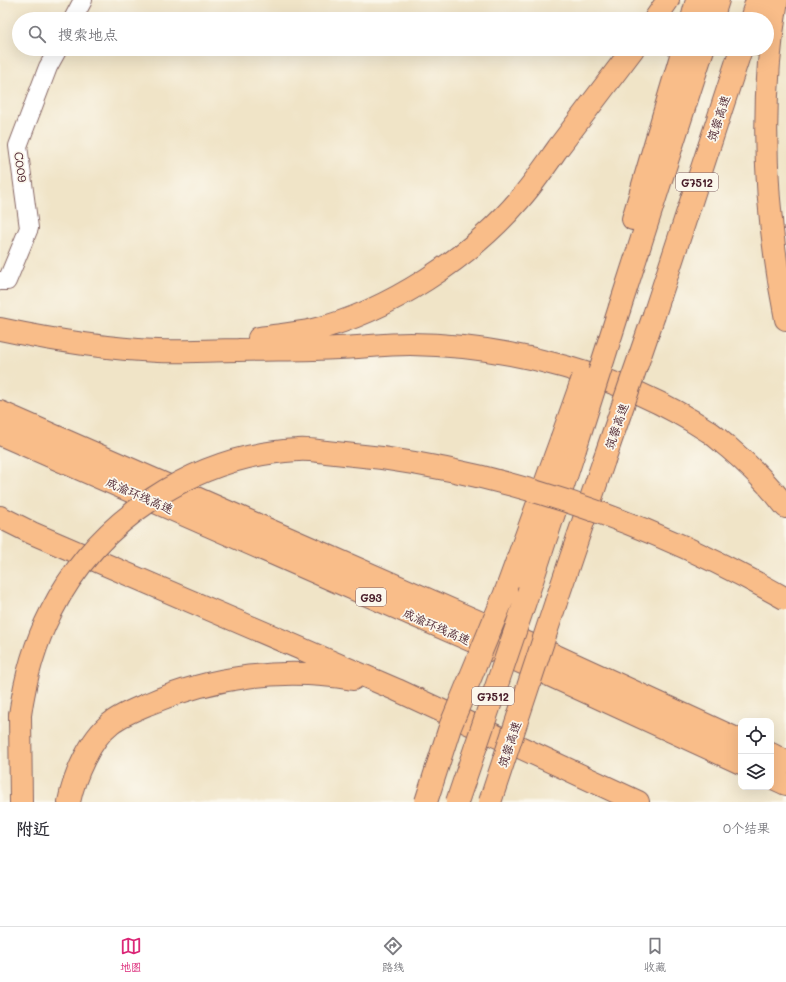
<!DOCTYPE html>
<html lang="zh">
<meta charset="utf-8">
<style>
:root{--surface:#fff;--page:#f7f7f7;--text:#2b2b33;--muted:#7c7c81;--line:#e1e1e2;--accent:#db2777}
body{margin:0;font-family:Mali,"LXGW WenKai TC",sans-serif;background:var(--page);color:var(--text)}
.controls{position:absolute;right:12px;bottom:12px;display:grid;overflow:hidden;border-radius:8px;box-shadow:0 4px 16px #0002}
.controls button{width:36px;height:36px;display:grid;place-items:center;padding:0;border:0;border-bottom:1px solid var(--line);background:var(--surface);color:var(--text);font:20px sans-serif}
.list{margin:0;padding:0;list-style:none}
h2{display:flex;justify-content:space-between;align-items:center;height:52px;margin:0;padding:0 16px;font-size:17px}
h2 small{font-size:13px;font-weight:400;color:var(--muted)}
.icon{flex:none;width:22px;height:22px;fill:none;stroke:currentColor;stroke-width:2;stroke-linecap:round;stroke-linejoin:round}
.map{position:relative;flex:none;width:786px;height:802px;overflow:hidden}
.search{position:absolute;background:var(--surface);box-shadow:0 4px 16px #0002;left:12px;right:12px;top:12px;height:44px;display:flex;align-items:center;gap:10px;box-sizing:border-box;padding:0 14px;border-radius:22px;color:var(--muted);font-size:15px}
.sheet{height:124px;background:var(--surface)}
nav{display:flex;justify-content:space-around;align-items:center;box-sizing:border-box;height:56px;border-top:1px solid var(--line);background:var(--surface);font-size:11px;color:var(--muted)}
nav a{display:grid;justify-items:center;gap:2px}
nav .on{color:var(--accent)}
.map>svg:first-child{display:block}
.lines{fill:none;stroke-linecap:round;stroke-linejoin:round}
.minor-casing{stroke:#846462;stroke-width:20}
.highway-casing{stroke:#846462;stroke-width:24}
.minor{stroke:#fff;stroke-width:18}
.highway{stroke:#f9bd89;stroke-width:22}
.highway-bridge-casing{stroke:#846462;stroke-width:24;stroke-linecap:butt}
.highway-bridge{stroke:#f9bd89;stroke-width:22}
.labels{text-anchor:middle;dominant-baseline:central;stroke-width:3.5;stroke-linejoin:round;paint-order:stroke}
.shield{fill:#fbf7ec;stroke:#7f6065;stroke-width:1}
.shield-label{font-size:11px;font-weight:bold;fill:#4a1f2b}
.street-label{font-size:12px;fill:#4a1f2b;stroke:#fbf7ec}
</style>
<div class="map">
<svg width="786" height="802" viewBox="0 0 786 802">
<rect width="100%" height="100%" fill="#fbf7ec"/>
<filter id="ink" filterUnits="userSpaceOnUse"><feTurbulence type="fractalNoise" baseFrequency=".025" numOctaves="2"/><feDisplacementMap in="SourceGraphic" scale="8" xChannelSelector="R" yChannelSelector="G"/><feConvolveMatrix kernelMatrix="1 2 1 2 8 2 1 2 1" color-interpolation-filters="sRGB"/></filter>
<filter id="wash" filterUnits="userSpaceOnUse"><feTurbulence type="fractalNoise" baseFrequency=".012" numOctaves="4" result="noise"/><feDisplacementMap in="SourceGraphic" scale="16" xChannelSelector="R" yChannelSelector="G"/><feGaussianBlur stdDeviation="0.9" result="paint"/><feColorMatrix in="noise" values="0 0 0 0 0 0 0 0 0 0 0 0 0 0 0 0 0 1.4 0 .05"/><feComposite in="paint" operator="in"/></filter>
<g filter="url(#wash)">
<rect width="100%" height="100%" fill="#f0e4c7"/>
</g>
<g filter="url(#ink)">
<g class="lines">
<defs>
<path id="minor" d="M73,19l10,-19
M0,281h7l22,-53 -11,-82 30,-79 10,-18"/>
<path id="highway" d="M777,0c-18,105 -12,215 9,319
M655,19l13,-19
M692,19l5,-19
M712,19l6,-19
M751,19l6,-19
M633,219l50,-170
M620,307l83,-258
M654,315l87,-266
M0,329c52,11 105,20 158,22 26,1 53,-1 80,-1 33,-1 67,0 100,-2 24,-1 48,-4 72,-4 101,1 213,31 298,87 7,4 13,11 20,16 21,18 41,38 58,60
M259,338c18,-3 37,-4 54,-8 75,-18 158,-73 207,-131 14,-16 26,-34 38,-51 25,-33 50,-66 75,-99
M0,412l543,238 198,91
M0,434l534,234 207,95
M0,517l32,16 365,157 241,112
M529,590l46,-141
M506,591l55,-151
M556,602l48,-142
M20,715l1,87
M771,754l15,8
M771,777l15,7
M69,802c5,-25 21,-63 42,-79 10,-8 25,-14 37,-19 65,-28 136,-37 205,-25"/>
</defs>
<!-- minor casing -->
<use href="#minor" class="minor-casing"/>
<!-- highway casing -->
<use href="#highway" class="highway-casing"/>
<!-- minor -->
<use href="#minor" class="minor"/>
<!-- highway -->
<use href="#highway" class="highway"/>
<defs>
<path id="highway-bridge" d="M561,440l22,-62
M575,449l45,-142
M604,460l50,-145
M20,715c5,-36 14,-70 31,-103 46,-92 144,-157 247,-162 9,-1 19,1 28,2 18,2 37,4 56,6 142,20 279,70 404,141
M426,802l24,-75 56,-136
M457,802l72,-212
M490,802l66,-200"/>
</defs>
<!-- highway-bridge casing -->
<use href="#highway-bridge" class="highway-bridge-casing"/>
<!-- highway-bridge -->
<use href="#highway-bridge" class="highway-bridge"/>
</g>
</g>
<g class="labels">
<!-- shield labels -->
<g class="shield">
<rect x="676" y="173" width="42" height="18" rx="3"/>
<rect x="356" y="588" width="30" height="18" rx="3"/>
<rect x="472" y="687" width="42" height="18" rx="3"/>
</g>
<g class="shield-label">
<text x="697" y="182">G7512</text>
<text x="371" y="597">G93</text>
<text x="493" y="696">G7512</text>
</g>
<!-- street labels -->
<g class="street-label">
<text transform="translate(718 118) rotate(-72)">筑蓉高速</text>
<text transform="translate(21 167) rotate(82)">C009</text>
<text transform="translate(616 426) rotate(-71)">筑蓉高速</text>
<text transform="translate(140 495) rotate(24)">成渝环线高速</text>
<text transform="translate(437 626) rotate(24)">成渝环线高速</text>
<text transform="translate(509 744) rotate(-72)">筑蓉高速</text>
</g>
</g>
</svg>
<div class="controls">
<button><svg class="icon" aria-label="locate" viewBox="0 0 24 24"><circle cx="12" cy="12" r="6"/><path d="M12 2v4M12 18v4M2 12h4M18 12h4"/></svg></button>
<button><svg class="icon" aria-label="layers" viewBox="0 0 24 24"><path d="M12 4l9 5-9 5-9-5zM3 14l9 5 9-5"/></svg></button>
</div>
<div class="search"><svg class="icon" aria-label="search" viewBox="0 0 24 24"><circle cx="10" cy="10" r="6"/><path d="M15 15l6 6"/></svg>搜索地点</div>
</div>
<section class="sheet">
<h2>附近<small>0个结果</small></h2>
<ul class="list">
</ul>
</section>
<nav>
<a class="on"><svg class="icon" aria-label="map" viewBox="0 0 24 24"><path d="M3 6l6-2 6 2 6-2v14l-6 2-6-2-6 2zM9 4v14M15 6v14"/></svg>地图</a>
<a><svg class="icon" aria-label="directions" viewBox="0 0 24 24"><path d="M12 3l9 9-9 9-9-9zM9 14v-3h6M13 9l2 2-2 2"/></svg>路线</a>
<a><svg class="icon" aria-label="saved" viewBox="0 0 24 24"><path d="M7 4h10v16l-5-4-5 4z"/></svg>收藏</a>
</nav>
